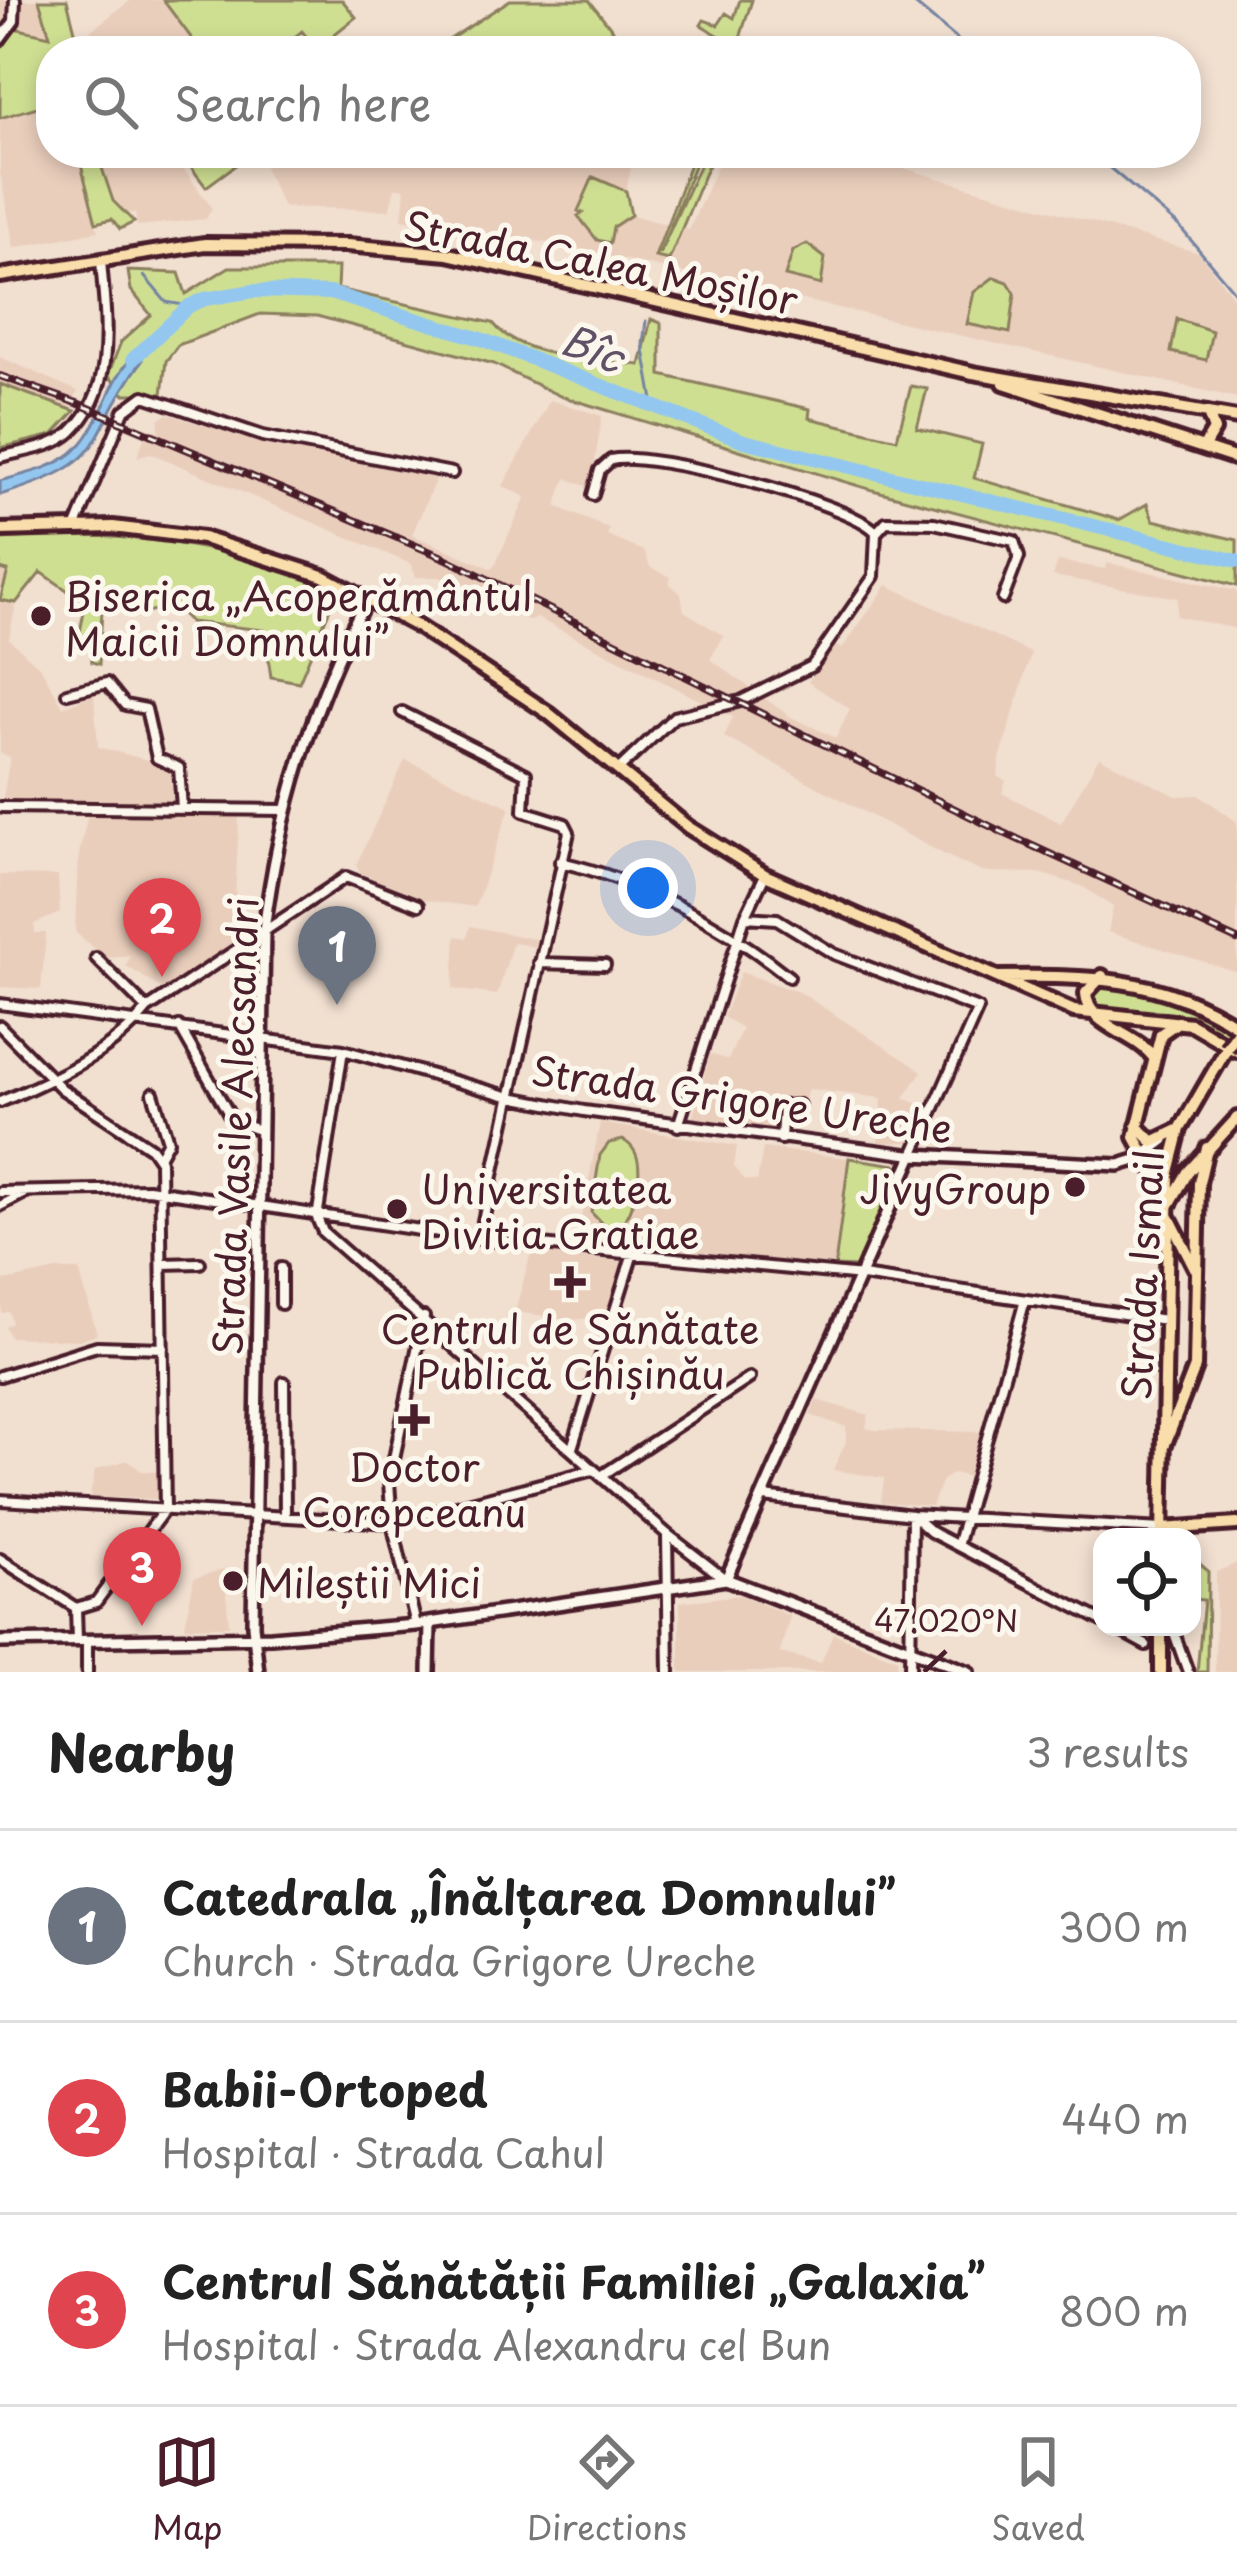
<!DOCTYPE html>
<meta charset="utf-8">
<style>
:root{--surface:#fff;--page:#f6f6f6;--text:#222;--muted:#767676;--line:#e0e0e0;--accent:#4a1f2b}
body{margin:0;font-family:"Playpen Sans",sans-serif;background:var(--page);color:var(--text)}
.controls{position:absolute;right:36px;bottom:36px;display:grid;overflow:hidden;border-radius:24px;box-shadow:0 6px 18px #0003}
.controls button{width:108px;height:108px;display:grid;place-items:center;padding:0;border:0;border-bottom:3px solid var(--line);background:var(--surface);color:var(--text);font:60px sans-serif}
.you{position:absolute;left:648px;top:888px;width:42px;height:42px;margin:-30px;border:9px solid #fff;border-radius:50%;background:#1a73e8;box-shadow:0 0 0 18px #1a73e833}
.badge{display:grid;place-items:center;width:78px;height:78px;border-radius:50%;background:var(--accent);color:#fff;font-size:39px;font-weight:700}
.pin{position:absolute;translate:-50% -99px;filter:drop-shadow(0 3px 6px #0008)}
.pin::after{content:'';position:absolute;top:63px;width:42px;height:36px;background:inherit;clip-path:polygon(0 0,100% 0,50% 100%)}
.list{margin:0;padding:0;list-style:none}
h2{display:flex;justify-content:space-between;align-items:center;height:156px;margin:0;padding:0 48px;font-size:51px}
h2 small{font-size:39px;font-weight:400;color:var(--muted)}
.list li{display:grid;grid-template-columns:78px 1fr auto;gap:36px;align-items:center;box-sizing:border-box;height:192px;padding:0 48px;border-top:3px solid var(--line)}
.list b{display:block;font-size:45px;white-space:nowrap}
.list p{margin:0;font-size:39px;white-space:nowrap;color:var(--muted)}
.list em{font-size:39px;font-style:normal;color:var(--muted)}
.icon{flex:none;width:66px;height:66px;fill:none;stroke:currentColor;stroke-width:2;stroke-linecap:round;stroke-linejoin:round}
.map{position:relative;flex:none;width:1237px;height:1672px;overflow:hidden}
.search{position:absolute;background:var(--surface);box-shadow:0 6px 18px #0003;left:36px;right:36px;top:36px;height:132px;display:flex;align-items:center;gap:30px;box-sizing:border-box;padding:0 42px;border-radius:48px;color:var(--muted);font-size:45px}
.sheet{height:732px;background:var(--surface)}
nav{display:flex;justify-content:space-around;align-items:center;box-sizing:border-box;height:168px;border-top:3px solid var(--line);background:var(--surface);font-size:33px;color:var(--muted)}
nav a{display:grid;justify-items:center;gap:6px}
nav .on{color:var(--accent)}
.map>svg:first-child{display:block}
.built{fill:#eacebc}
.green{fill:#cfdf92;stroke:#8c7f5e;stroke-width:3}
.water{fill:#93c7f0;stroke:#7684a1;stroke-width:3}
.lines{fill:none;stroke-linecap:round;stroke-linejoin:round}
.stream{stroke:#7684a1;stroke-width:3}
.river{stroke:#93c7f0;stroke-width:14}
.street-casing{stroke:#4a1f2b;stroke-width:16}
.secondary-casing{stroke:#4a1f2b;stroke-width:18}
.primary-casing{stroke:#4a1f2b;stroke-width:20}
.street{stroke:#fbf7ec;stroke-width:8}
.secondary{stroke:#fbf7ec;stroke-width:9}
.primary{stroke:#f9deab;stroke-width:10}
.rail-casing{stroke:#4a1f2b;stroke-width:8}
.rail{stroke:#fbf7ec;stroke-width:3;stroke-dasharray:9;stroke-linecap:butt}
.primary-bridge-casing{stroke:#4a1f2b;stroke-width:20;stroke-linecap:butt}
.primary-bridge{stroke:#f9deab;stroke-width:10}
.ticks{fill:none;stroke:#4a1f2b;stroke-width:4.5}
.poi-dot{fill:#4a1f2b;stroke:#fbf7ec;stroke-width:4.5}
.labels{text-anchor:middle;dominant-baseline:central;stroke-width:10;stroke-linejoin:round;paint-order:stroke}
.street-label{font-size:39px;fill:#4a1f2b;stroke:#fbf7ec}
.poi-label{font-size:39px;fill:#4a1f2b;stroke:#fbf7ec;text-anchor:start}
.water-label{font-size:42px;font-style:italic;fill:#605166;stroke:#fbf7ec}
.ticks-label{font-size:30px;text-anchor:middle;fill:#4a1f2b;stroke:#fbf7ec;stroke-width:10;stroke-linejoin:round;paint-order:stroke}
</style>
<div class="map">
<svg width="1237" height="1672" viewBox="0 0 1237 1672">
<rect width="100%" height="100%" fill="#f1dfd0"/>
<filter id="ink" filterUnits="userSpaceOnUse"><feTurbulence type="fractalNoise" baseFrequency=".00833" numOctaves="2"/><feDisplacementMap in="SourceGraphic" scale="24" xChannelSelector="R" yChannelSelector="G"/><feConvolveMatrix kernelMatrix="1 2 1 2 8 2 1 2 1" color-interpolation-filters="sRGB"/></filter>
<g filter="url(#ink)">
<!-- built -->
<path class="built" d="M0,0h39l12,36v117h27l20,78 -84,17 -14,-76z
M131,0h32l38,51h-121l-2,-11z
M97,153h83l-14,11h14l32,44 -6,11 -69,7 -2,-13h-11l-11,-12z
M289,153h345l-8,38 -32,-14 -14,41 29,24 4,-16 18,-11 58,15 34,-77h128l348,100 38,49v96l-677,-153 -158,-26 3,-30 -10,-1 -6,22 -106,-3 -19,-40z
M0,357l78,34 -16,35 -62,-31z
M550,400l52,16 -10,64 -4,7 -22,-9 -10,28 53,23 -2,7 37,15 6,16 21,10 -2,6 12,11 3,17 40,25 -14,23 81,58 45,21 14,-29 -42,-27 25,-38 9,5 45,-64 144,68 -31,106 -2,18 8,4 -4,12 59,30 38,-66 77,39 24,-1 37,27v150l-129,-40 5,-25 -31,-21 -43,-13 -57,-1 -37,-17 -221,-118 9,-20 -196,-99 -7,3 -90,-44h-24l-5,-13 -261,-111 -13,4 11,-29 11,3v-12l9,-5 97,30 171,34 -24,57 81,34 33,-72 -23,-11z
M1058,561l47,8 3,-6 129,28v38l-61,-13 2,-18 -125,-22z
M0,569l8,1 -8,29 16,4 -7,36 32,29 22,39 31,-13 4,53 72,19 3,35 -171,2 8,-46 -10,-4z
M405,760l105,47 -35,100 -49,-7 -66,-27 -4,-8z
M172,812l67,5 -6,129 -67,45 -40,-25 4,-10 -24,2 -31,-26 3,-73 10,-46z
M0,875l58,1 2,37 -26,11 1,9h11l-5,56 -41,-2z
M470,926l69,14 -1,8 -25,-6 -16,53 -44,-6 3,-53 11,2z
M741,972l60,21 121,78 -18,27 24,10 -13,34 -37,1 4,-45 -74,-9 -3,10 -26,-1 -8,32 -79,-10 18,-66 18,6 14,-32 -19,-11z
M600,1123l137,23 -3,21 11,13 12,1 6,-33 86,10 -14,108 -258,-27z
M531,1252l93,10 -17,54 -34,4 -58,-8z
M56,1270h23l18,64 -18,6 -69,-3 -5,-11 7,-3 -3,-11 -7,1 -2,-31z
M816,1400l53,15 -3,13 8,2 106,2 -12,45 -14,-4 -12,7 -10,26 -51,-4 3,-24 -51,-8 13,-28v-15l-36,-12z
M128,1460l13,11 18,1 1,27 -70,-2 5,-27z
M1237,1563v109h-22l1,-100z
M224,1569l5,57 -44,1 9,-49z
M740,1595l50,21 -10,37 41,10 12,-30 64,26v13h-217v-70z"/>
<!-- green -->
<path class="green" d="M39,0h28l13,51h-29v52l-51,15v-73l14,-17 36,8z
M163,0h179l14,17 -40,32 -14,-18 -25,20h-76z
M510,0h79l37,47 -194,4z
M740,0h12l-16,51h-5l2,-7 -32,-19 3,-5 14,5 8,-12 8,5z
M78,153h19l16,48 21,21 -14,7 -8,-10 -16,4z
M191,153h49l4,6 -38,28 -22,-29z
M694,153h5l-40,102 46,-102h8l-44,107 -14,-3z
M593,177l33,14 5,24 -18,12 -3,16 -13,-3 -19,-24 5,-3 -5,-2z
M807,244l18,14 -4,27 -36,-9 8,-25z
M229,267h109l-1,22 156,34c28,36 104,37 147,42l11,-46 10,4v52l149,34 -1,9 88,21 14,-53 16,3 -10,39 65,16 -8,34 145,42 28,-16 6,16 84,20v46l-368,-97 -309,-93 -66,-32 -177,-48 -57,-2 -82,31 -12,16 -4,33h-38l-16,-19 13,-33 30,-27 -20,-25 -3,-19 51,2 7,21z
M994,277l14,5 7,11 -5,40 -43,-9 7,-32z
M1177,319l35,12 -6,29 -35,-8z
M0,384l75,27 -22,24 -53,13z
M67,535c94,2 185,15 269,59l-37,88 -28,-5 -7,-47 -74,-8 -16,-16 -28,6 -2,-9 -42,7 -3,54 -7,-2 -3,-23 -11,4 6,-32 -7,-14 -36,-25 -25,31 -16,-3 8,-29 -8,-2v-30z
M1106,983l66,14 65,37v11l-56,-29 -79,-7 -8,-9v-11z
M623,1140c28,15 13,60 0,83l-16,6 -16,-17 9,-57 9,-12z
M849,1158l54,8 -44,101 -24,-1z
M1192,1557l16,14 -1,101h-10l7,-72 -12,-1z"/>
<!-- water -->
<path class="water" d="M142,349v12c-61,83 -27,100 -142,134v-14c24,-7 52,-12 72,-28 33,-28 35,-79 70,-104z"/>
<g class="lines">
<!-- stream -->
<path class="stream" d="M910,0l61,51
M1092,153l87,73 58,69
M144,276l22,26 23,4
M646,321l-3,23 11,62"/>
<!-- river -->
<path class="river" d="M133,359l56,-53 16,-7 48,-8 77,2 151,46 263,102 493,120"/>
<defs>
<path id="street" d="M0,40l14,-19 1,-21
M0,457c22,-6 54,-9 71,-25 47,-44 34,-116 30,-172
M593,495l7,-25 11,-10c40,-10 238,43 264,71
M76,526l48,-115 20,-15 119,40 189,37
M67,693l40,-10 18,22 21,4 11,49 22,10 3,40
M402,712l124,62 -2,37 41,13 4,8 -90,407
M618,770l56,-53 67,-16 71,-35 62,-90 2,-43 10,-11 48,1 80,18 5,16 -16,42
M0,807l285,3
M560,862c81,18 164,63 229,115
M96,958l51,51
M539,963l66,2
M0,1004l343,46 168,47 73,14 329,44 65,-146 -144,-55 -57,-35 -32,-2
M0,1026l62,63 89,59 9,13 5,348 -69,93 -20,6
M179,1026l54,95 26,9
M343,1050l-26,168 6,14 344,302 58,45
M153,1093l15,48 -9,16
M0,1102c50,-21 113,-49 147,-93l199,-132 72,28
M678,1126l67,-209 20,-42
M781,1139l2,-33 16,-1
M0,1192l148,-3 331,50 383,37 303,44
M0,1206l25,-13
M162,1264l38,-1
M281,1268v36
M0,1376l97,-30 66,2
M284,1382l1,132
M572,1448l61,-195
M601,1476l149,-98
M764,1497l148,18 250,14
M0,1500l392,23 201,-53
M913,1516l18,16 171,89
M667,1535l2,137
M958,1543l67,-243
M0,1559l76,49
M76,1608l1,33
M416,1625l-24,-102 -3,-41 35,-165
M1113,1627l33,18
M1172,1627l16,45
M87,1641v31
M910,1672l2,-155"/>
<path id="secondary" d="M726,1579l187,-424 206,10 20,-6 25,-19
M0,1642l271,-5 145,-12 310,-46 243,93
M258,1672l-5,-47 11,-695c15,-119 48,-226 103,-332
M429,1672l1,-48"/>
<path id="primary" d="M0,276l205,-32 142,1 101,9 525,119 264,45
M1004,383l233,76
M1203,448l11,-18 -6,-17
M0,530l113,-3 90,11 120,38 92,49 132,87 141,115 77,48 309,136 117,13 46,27
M1102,976l-16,17c1,34 50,39 68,65
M999,977c89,-1 161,-1 238,49
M1137,1126l16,16 25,-12
M1167,1195l-32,-58 26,-103 17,-12
M1169,1205l19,-33 49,-54
M1168,1215l27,53
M1165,1444l30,-77 4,-184 8,-35
M1162,1529l75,-5
M1162,1537l7,-365 11,-43 47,-81
M1161,1672v-45"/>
</defs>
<!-- street casing -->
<use href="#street" class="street-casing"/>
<!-- secondary casing -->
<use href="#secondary" class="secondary-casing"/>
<!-- primary casing -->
<use href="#primary" class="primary-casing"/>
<!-- street -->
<use href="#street" class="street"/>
<!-- secondary -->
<use href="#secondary" class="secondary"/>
<!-- primary -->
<use href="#primary" class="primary"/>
<defs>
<path id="rail" d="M0,376l77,27 368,155 555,273 237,109"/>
</defs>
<!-- rail casing -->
<use href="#rail" class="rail-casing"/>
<!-- rail -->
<use href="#rail" class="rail"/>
<defs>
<path id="primary-bridge" d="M1227,1048l10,-15"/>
</defs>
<!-- primary-bridge casing -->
<use href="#primary-bridge" class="primary-bridge-casing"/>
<!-- primary-bridge -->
<use href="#primary-bridge" class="primary-bridge"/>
</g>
</g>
<!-- ticks -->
<path class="ticks" d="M924,1672l22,-21"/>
<!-- markers -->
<g class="poi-dot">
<circle cx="41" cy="616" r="12"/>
<circle cx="1075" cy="1187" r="12"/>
<circle cx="397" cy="1209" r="12"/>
<path d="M564 1264h12v12h12v12h-12v12h-12v-12h-12v-12h12z"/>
<path d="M408 1402h12v12h12v12h-12v12h-12v-12h-12v-12h12z"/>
<circle cx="233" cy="1581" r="12"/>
</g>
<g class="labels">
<!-- street labels -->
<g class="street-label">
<text transform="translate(601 261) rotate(11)">Strada Calea Moșilor</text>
<text transform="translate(742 1098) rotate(8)">Strada Grigore Ureche</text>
<text transform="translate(234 1126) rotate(-88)">Strada Vasile Alecsandri</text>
<text transform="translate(1141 1275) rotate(-87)">Strada Ismail</text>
</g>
<!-- poi labels -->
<g class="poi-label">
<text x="65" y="594">Biserica „Acoperământul<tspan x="65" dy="45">Maicii Domnului”</tspan></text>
<text x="421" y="1187">Universitatea<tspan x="421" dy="45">Divitia Gratiae</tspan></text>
<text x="1051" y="1187" text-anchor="end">JivyGroup</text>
<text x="570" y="1327" text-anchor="middle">Centrul de Sănătate<tspan x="570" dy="45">Publică Chișinău</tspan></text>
<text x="414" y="1465" text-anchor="middle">Doctor<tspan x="414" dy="45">Coropceanu</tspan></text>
<text x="257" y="1581">Mileștii Mici</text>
</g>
<!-- water labels -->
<g class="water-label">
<text transform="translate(593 347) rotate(21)">Bîc</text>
</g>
</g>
<g class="ticks-label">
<text x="946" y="1632">47.020°N</text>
</g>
</svg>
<div class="controls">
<button><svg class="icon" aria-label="locate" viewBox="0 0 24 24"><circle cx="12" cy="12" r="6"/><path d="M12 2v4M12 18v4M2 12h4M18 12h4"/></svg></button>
</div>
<div class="you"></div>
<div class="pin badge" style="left:337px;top:1005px;background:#6b7280">1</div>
<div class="pin badge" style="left:162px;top:977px;background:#e0444e">2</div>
<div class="pin badge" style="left:142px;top:1626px;background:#e0444e">3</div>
<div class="search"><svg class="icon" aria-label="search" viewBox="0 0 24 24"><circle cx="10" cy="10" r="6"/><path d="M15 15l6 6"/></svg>Search here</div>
</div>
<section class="sheet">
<h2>Nearby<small>3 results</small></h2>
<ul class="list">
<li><span class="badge" style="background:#6b7280">1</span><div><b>Catedrala „Înălțarea Domnului”</b><p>Church · Strada Grigore Ureche</p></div><em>300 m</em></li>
<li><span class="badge" style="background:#e0444e">2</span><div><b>Babii-Ortoped</b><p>Hospital · Strada Cahul</p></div><em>440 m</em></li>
<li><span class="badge" style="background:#e0444e">3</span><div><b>Centrul Sănătății Familiei „Galaxia”</b><p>Hospital · Strada Alexandru cel Bun</p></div><em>800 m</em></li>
</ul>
</section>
<nav>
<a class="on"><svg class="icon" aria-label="map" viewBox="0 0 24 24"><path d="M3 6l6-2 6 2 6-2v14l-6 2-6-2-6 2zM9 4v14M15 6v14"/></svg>Map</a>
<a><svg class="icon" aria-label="directions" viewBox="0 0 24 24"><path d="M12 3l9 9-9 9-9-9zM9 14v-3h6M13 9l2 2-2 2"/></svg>Directions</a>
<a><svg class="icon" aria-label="saved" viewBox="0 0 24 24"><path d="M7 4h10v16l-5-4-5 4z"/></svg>Saved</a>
</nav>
